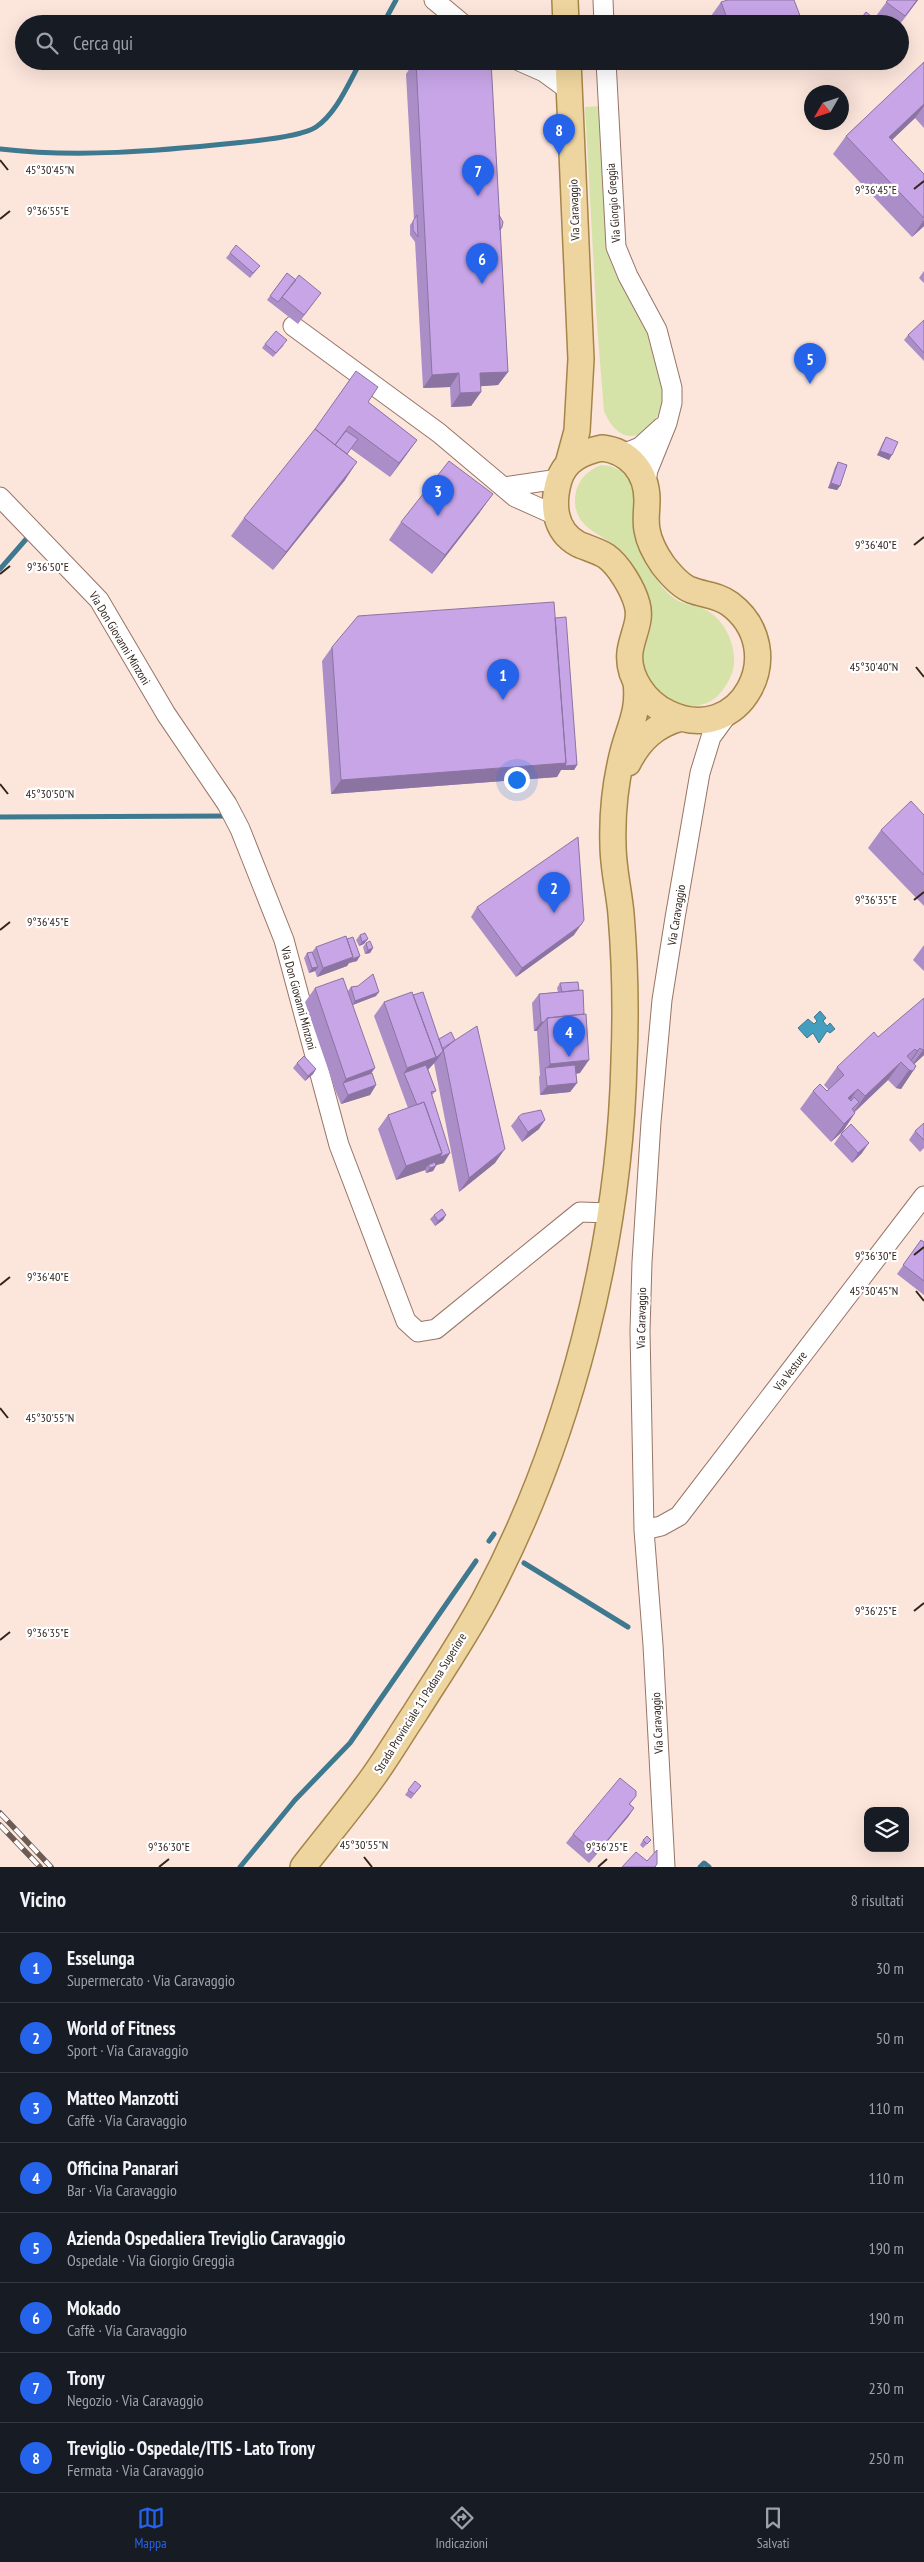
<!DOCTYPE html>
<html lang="it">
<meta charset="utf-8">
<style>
:root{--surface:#171b24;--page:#242831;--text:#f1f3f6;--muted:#9ea1a6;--line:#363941;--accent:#2563eb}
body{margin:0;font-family:"PT Sans Narrow",sans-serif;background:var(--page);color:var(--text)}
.controls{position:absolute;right:15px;bottom:15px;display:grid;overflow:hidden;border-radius:10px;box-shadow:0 5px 20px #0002}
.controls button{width:45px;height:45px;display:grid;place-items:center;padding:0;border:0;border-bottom:1px solid var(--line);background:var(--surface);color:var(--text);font:25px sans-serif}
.compass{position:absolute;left:804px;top:85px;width:45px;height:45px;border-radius:50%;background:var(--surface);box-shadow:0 5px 20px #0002;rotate:231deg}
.you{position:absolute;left:516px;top:779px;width:18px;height:18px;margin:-12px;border:4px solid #fff;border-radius:50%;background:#1a73e8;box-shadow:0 0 0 8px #1a73e833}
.badge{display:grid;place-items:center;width:32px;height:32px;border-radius:50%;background:var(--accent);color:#fff;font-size:16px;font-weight:700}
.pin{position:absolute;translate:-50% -41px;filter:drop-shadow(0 1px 2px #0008)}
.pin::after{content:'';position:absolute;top:26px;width:18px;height:15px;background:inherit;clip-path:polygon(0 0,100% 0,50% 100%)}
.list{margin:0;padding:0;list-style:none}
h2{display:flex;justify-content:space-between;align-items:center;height:65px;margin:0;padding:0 20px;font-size:21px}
h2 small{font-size:16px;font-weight:400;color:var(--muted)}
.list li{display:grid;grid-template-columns:32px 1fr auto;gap:15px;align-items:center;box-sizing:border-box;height:70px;padding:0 20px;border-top:1px solid var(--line)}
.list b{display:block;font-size:19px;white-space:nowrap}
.list p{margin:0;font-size:16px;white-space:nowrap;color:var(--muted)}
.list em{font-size:16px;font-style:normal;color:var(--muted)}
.icon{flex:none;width:28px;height:28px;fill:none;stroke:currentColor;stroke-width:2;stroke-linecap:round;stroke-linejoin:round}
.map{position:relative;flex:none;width:924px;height:1867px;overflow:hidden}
.search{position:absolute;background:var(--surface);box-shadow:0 5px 20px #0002;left:15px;right:15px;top:15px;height:55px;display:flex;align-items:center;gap:12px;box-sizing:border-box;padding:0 18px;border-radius:28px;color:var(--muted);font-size:19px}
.sheet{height:625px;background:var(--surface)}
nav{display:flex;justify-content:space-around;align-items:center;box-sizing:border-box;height:70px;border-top:1px solid var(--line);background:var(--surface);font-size:14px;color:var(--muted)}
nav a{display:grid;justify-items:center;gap:2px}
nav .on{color:var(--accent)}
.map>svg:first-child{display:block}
.green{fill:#d5e3a8}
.water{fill:#449ebf;stroke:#3e798f}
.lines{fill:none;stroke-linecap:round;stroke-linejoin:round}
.stream{stroke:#3e798f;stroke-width:5}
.minor-casing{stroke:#977567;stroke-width:21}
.major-casing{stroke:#a58548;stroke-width:28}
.minor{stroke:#fff;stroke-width:19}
.major{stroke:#eed59f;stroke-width:25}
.rail-casing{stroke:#6b5b54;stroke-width:5.5}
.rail{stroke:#fff;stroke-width:4;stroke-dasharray:11;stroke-linecap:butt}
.wall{fill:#ab8ec7}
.shaded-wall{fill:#8b74a2}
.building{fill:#c7a5e7;stroke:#8b74a2}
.ticks{fill:none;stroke:#31241e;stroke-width:2}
.labels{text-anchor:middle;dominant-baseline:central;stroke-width:4.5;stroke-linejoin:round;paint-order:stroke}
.street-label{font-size:12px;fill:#31241e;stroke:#fff}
.ticks-label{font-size:12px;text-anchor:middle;fill:#31241e;stroke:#fff;stroke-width:4.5;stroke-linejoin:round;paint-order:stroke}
</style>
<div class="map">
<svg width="924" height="1867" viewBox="0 0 924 1867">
<rect width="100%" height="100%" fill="#fce5db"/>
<!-- green -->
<path class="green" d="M600,106c1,31 3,61 4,92 1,20 1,44 7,64 6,17 18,31 26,47 10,22 26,59 26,83 0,38 -39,67 -59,19l-7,-86 -12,-218z
M601,465c47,2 30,60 41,89 3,7 8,14 11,20 7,11 18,25 30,29 9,3 20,4 28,10 18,13 30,44 19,65 -7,13 -14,23 -29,27 -24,6 -52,-10 -57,-36 -3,-17 6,-33 8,-49 1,-12 -3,-26 -8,-36 -6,-12 -13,-23 -21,-32 -17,-17 -46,-21 -48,-49 -1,-18 10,-32 26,-38z"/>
<!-- water -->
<path class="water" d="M820,1011l6,7 -3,3 4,5 3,-3 5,6 -5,4 -3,-2 -8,12 -6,-10 -6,5 -9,-10 10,-9 6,5 3,-3 -3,-4z"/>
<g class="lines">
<!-- stream -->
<path class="stream" d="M383,24l13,-24
M0,149c78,9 157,2 235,-6 19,-2 66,-6 81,-16 21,-14 33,-45 45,-66
M0,569l28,-32
M0,817l229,-1
M489,1541l5,-7
M524,1563l104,64
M240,1867l55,-67 55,-57 126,-182
M700,1867l4,-4 5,4"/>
<defs>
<path id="minor" d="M434,0l29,24
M603,0l1,24
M519,61l25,11 26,19
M606,61l10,186 12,29 29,54 15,58v15l-5,20 -19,47 -3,16
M293,326l146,107 76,64 38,17 7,9
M623,454l17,-7 22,-20
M504,487l48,-7 8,-4
M0,497l99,103 67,114 61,90 13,25 44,111 55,205 67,176 12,11 18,-3 144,-117 30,1
M644,1530l17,-4 18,-10 245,-320
M665,1867l-12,-222 -9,-115 -4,-199 2,-69 9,-140 11,-122 13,-82 25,-145 11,-36 19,-26"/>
<path id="major" d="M565,0l1,24
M602,448c27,3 45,24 45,52 0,10 -2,20 0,30 2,12 9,25 16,35 7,9 17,21 28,25 13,5 27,5 39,14 62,47 10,144 -62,109 -22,-10 -41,-36 -38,-61 2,-17 12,-31 7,-48 -4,-15 -18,-39 -31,-48 -8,-5 -19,-8 -28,-12 -24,-13 -26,-40 -19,-64 6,-20 23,-28 43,-32z
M568,464l9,-33 4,-72 -13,-298
M628,763c12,-24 28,-38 53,-45
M303,1867c23,-30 48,-59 70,-90 15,-21 28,-43 42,-64 24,-38 49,-75 70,-114 85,-159 135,-358 139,-538 2,-48 1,-99 -3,-147 -2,-23 -8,-46 -8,-69 -1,-29 2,-60 9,-89 6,-27 18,-43 14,-74"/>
</defs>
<!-- minor casing -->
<use href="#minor" class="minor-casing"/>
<!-- major casing -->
<use href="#major" class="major-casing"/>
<!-- minor -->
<use href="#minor" class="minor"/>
<!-- major -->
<use href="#major" class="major"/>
<defs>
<path id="rail" d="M0,1813l51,54
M0,1825l40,42"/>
</defs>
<!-- rail casing -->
<use href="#rail" class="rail-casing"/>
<!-- rail -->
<use href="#rail" class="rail"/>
</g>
<!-- wall -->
<path class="wall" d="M888,0h30l-18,24h-13l-11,-8z
M721,2l79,22h-86l-3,-8z
M866,12l15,12h-24z
M415,61h76l17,311 -10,13 -17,1v6l-10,14 -20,1 -1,-20 -27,1 -8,-147v1l-5,-7v-10l4,-5 -8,-146z
M924,62v66l-9,-10 -23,22 32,34v52l-12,11 -79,-83 13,-18z
M230,253l30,13 -10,12 -24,-20z
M924,271v12l-5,-5z
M287,273l9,7 25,13 -23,31 -31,-24z
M924,320v41l-20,-21 4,-5z
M265,344l19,1 -11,12 -11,-9z
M368,402l49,38 -27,37 -39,-28 -4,5 -2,26 -72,90 -42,-34 13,-18z
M886,437l3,23 -12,-5 6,-13z
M838,462l2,24 -3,4 -9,-2 7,-21z
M480,512l-48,62 -43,-34 12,-18z
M555,618l22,147 -3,5h-13l-4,7 -226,17 -9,-133 10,-14z
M924,815v91l-56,-58 13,-18z
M477,907l97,28 -58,42 -45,-60z
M360,935l4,9 -5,2 -3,-6z
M366,943l7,5 -3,5 -5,1 -2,-7z
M924,945v26l-11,-11z
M316,947l41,14 -8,2 -2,3 -30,11 -2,-6 -6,2 -5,-15 3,-5 5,-1z
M560,983l20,90 -4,1 1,9 -7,9 -30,3 -1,-18 1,-2 -3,-44h-3l-2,-28 7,-9 19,-2 -1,-4z
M351,987l25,9 -23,9 19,68 4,12 -6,10 -29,9 -5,-12 -31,-90 10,-14 33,3z
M413,995l26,44 56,124 -36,29 -25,-129 -6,6 8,22 -4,4 12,68 -8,2 -3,6 -7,2 -1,-3 -29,10 -18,-51 10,-14 20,-7 -34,-92 10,-14z
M924,998v57l-10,9 -1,7 -12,18 -5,-1 -8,-8 -33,32v1l-12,18 -12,11 -31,-33 13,-18h14l2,-1 -5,-5 13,-18 41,-30z
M297,1063l19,6 -3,5 -8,7 -12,-13z
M518,1117l21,12 -17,13 -11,-16z
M924,1123v25l-4,4 -11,-12 6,-9z
M841,1134l21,19 -10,10 -18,-19z
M434,1215h12l-3,5 -8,6 -5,-7z
M921,1240l3,2v53l-27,-21z
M415,1781l6,5 -10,13 -6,-4z
M636,1796l-6,8 4,4 -6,9 -39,46 -23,-20 7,-9z
M643,1840l4,4 -4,4 -3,-3z"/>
<!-- shaded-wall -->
<path class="shaded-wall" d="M917,0h1l-18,24z
M924,104v2l-9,12 -39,37 13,-18z
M924,220v6l-12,11z
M508,372l-10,13 -27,2 9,-14z
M459,373l-9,14 -27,1 9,-13z
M481,392l-10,14 -20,1 9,-14z
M417,440l-10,14 -17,23 9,-14z
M880,451l12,4 -3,5 -12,-5z
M357,462l-12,18 -72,90 13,-18z
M831,483l9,3 -3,4 -9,-2z
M493,494l-13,18 -48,62 13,-19z
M566,763l11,2 -3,5h-13l-4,7 -226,17 10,-14z
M581,925l-7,10 -58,42 6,-9z
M368,939l-4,5 -5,2 3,-4z
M373,948l-3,5 -5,1 3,-4z
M360,956l-3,5 -8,2 -2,3 -30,11 6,-9 30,-11z
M318,967l-3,4 -6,2 3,-5z
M379,992l-3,4 -24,9 3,-4z
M541,1022h3l-7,9h-3z
M920,1048l-12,18 -2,1 11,-16z
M924,1049v6l-14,13 13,-18z
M443,1051l-6,9 -10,11 -23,2 3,-5z
M589,1060l-9,13 -34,4 -1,-7 5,-6z
M901,1062l-13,18 -36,34 13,-18z
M375,1068l-10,14 -22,1 3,-4z
M316,1069l-3,5 -8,7 3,-5z
M909,1070l4,1 -12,18 -5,-1z
M577,1083l-7,9 -30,3 7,-9z
M376,1085l-6,10 -29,9 7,-9z
M858,1089l-13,18 -9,9 12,-18z
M855,1113l-12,18 -12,11 13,-18z
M545,1120l-6,9 -17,13 6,-10z
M869,1143l-7,10 -10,10 6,-10z
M505,1149l-10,14 -36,29 10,-14z
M442,1153h8l-6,10 -11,3 -5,-1 -3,5 -29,10 10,-14z
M436,1166l-3,5 -7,2 4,-5z
M446,1215l-3,5 -8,6 3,-5z
M634,1808l-6,9 -39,46 7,-9z"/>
<!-- building -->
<path class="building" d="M728,0h66l8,21 -8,3h-65l-8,-22z
M888,0h29l-12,16 -19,-14z
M866,12l15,12h-16l-5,-4z
M416,61h75l17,311 -28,1 1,19 -21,1 -1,-20 -27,2z
M924,62v42l-35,33 35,37v44l-78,-82z
M417,215l1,22 -5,-7v-9z
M499,215l4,7 -1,5 -2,3z
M236,245l24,21 -7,7 -23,-20z
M287,273l9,7 -18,22 -8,-6z
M299,275l22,18 -17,22 -22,-18z
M924,320v33l-16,-18z
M276,331l11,9 -11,13 -11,-9z
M356,371l22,16 -10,15 49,38 -18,23 -50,-37 -14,19 -20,-16z
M315,429l42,33 -71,90 -42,-34z
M346,431l12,8 -11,15 -12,-9z
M886,437l12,5 -6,13 -12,-4z
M449,461l44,33 -48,61 -44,-33z
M838,462l9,3 -7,21 -9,-3z
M554,602l12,161 -225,17 -9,-133 26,-31z
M566,617l11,148 -12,1 1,-3 -11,-145z
M911,801l13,14v60l-43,-45z
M578,837l6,83 -3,5 -59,43 -45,-61z
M365,933l3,6 -6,3 -2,-7z
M346,936l7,21 -30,11 -7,-21z
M353,937l7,19 -8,3 1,-2 -6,-18z
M370,941l3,7 -5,2 -2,-7z
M312,952l6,15 -6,1 -5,-15z
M373,974l6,18 -24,9 -4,-14 7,-1z
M343,978l32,90 -29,11 -31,-91z
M578,982l1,8 -17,2 -2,-9z
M583,990l1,24 -37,4 -3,4h-3l-2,-28z
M412,992l24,65 -29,11 -23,-66z
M423,992l20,59 -10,10 3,-4 -23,-62z
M924,998v51l-1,1 -3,-2 -3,3 -2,-2 -8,7 9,10 -3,5 -4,-1 -8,-8 -36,34 -7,-7 -10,9 3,3 3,-4 5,5 -7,7 3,4 -11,11 -31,-33 7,-7 7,7 17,-16 -7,-8 37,-35 4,5z
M586,1014l3,46 -39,4 -3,-46z
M477,1026l28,123 -36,29 -26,-130z
M451,1032l4,8 -12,10 -4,-11z
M304,1056l12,13 -8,7 -11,-13z
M426,1065l10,26 -5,1 19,61 -10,4 2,-4 -18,-51 -7,3 -13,-32z
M575,1065l2,18 -30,3 -2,-18z
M372,1073l4,12 -28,10 -5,-12z
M424,1102l18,51 -36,13 -18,-51z
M541,1110l4,10 -17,12 -10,-15 4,-3z
M924,1123v17l-9,-9z
M851,1124l18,19 -11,10 -17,-19z
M435,1162l1,4 -6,2 -2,-3z
M442,1209l4,6 -8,6 -4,-6z
M921,1240l3,2v39l-21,-16z
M620,1778l16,13v5l-7,8 5,4 -38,46 -23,-20z
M415,1781l6,5 -7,8 -6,-4z
M647,1836l4,4 -4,4 -4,-4z
M657,1850v14l-2,3h-33l14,-15 11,9z"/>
<!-- ticks -->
<path class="ticks" d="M0,160l8,10M914,189l10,-8M0,219l10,-8M914,545l10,-8M0,574l10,-8M916,667l8,10M0,784l8,10M914,900l10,-8M0,930l10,-8M914,1255l10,-8M0,1285l10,-8M916,1291l8,10M0,1408l8,10M914,1611l10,-8M0,1640l10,-8M364,1857l8,10M159,1867l10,-8M598,1867l9,-8"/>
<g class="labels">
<!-- street labels -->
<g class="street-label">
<text transform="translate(613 203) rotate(-94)">Via Giorgio Greggia</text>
<text transform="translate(574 210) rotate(-92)">Via Caravaggio</text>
<text transform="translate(120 638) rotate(59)">Via Don Giovanni Minzoni</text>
<text transform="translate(676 915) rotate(-81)">Via Caravaggio</text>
<text transform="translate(299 998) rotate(75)">Via Don Giovanni Minzoni</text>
<text transform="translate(641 1318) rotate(-89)">Via Caravaggio</text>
<text transform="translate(790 1371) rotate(-53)">Via Vesture</text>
<text transform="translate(420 1703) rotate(-58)">Strada Provinciale 11 Padana Superiore</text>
<text transform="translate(657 1723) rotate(-93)">Via Caravaggio</text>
</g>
</g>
<g class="ticks-label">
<text x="50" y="174">45°30'45"N</text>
<text x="876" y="194">9°36'45"E</text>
<text x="48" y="215">9°36'55"E</text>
<text x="876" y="549">9°36'40"E</text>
<text x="48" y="571">9°36'50"E</text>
<text x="874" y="671">45°30'40"N</text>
<text x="50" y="798">45°30'50"N</text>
<text x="876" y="904">9°36'35"E</text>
<text x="48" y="926">9°36'45"E</text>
<text x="876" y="1260">9°36'30"E</text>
<text x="48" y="1281">9°36'40"E</text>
<text x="874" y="1295">45°30'45"N</text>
<text x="50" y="1422">45°30'55"N</text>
<text x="876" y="1615">9°36'25"E</text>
<text x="48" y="1637">9°36'35"E</text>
<text x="364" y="1849">45°30'55"N</text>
<text x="169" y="1851">9°36'30"E</text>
<text x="607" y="1851">9°36'25"E</text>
</g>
</svg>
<div class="controls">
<button><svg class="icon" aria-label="layers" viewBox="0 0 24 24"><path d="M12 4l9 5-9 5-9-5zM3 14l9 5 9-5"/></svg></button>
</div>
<svg class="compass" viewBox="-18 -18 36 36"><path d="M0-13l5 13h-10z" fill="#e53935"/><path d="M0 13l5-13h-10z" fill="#9ea1a6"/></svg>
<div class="you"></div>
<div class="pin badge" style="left:503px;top:700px">1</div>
<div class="pin badge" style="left:554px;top:913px">2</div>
<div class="pin badge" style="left:438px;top:516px">3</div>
<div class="pin badge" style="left:569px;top:1057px">4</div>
<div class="pin badge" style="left:810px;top:384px">5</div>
<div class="pin badge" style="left:482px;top:284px">6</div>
<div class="pin badge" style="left:478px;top:196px">7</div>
<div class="pin badge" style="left:559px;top:155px">8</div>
<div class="search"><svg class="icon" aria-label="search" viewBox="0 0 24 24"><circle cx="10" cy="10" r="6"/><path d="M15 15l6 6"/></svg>Cerca qui</div>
</div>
<section class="sheet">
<h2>Vicino<small>8 risultati</small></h2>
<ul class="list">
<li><span class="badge">1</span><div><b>Esselunga</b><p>Supermercato · Via Caravaggio</p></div><em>30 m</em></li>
<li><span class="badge">2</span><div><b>World of Fitness</b><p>Sport · Via Caravaggio</p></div><em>50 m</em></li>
<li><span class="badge">3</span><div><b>Matteo Manzotti</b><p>Caffè · Via Caravaggio</p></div><em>110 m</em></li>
<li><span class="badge">4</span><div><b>Officina Panarari</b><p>Bar · Via Caravaggio</p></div><em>110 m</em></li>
<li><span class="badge">5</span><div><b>Azienda Ospedaliera Treviglio Caravaggio</b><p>Ospedale · Via Giorgio Greggia</p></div><em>190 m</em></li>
<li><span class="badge">6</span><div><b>Mokado</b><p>Caffè · Via Caravaggio</p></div><em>190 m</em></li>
<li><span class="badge">7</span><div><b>Trony</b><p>Negozio · Via Caravaggio</p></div><em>230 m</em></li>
<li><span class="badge">8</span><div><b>Treviglio - Ospedale/ITIS - Lato Trony</b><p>Fermata · Via Caravaggio</p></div><em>250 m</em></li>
</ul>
</section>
<nav>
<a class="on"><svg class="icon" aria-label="map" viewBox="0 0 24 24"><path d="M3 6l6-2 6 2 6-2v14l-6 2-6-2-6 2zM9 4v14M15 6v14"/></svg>Mappa</a>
<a><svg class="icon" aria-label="directions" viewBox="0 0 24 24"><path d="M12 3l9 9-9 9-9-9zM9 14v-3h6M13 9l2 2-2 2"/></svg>Indicazioni</a>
<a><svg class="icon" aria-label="saved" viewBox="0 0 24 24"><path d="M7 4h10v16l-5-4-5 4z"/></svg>Salvati</a>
</nav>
